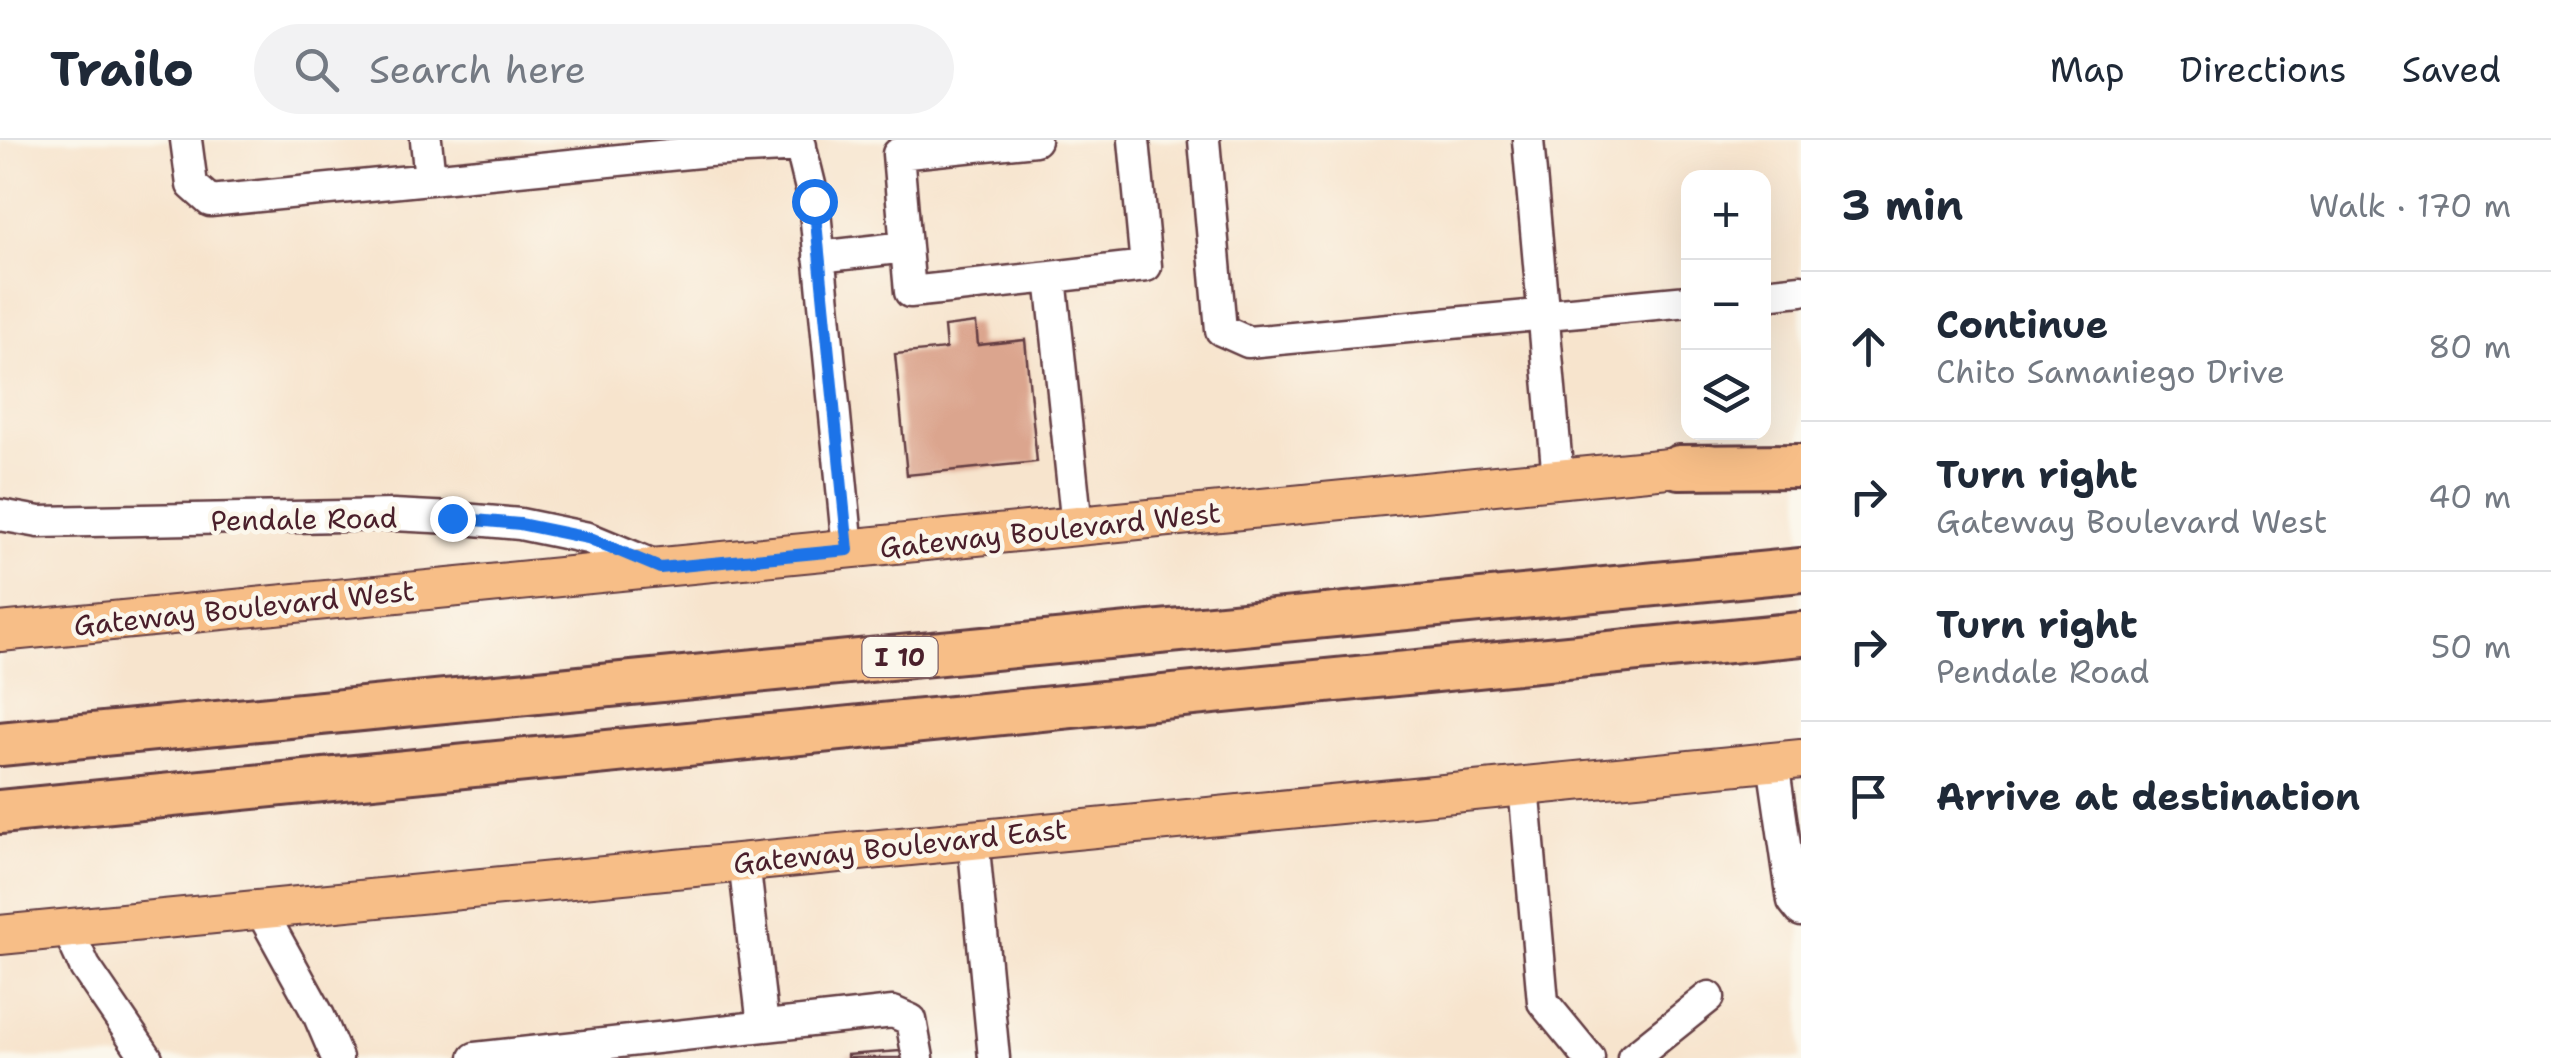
<!DOCTYPE html>
<meta charset="utf-8">
<style>
:root{--surface:#fff;--page:#f2f2f3;--text:#1f2937;--muted:#747a83;--line:#e0e1e3}
body{margin:0;font-family:"Shantell Sans",sans-serif;background:var(--page);color:var(--text)}
.controls{position:absolute;right:30px;top:30px;display:grid;overflow:hidden;border-radius:20px;box-shadow:0 10px 40px #0002}
.controls button{width:90px;height:90px;display:grid;place-items:center;padding:0;border:0;border-bottom:2px solid var(--line);background:var(--surface);color:var(--text);font:50px sans-serif}
.stop{position:absolute;width:30px;height:30px;margin:-22px;border:8px solid #1a73e8;border-radius:50%;background:#fff}
.stop.end{background:#1a73e8;border-color:#fff;box-shadow:0 2px 10px #0008}
.list{margin:0;padding:0;list-style:none}
h2{display:flex;justify-content:space-between;align-items:center;height:130px;margin:0;padding:0 40px;font-size:42px}
h2 small{font-size:32px;font-weight:400;color:var(--muted)}
.list li{display:grid;grid-template-columns:65px 1fr auto;gap:30px;align-items:center;box-sizing:border-box;height:150px;padding:0 40px;border-top:2px solid var(--line)}
.list b{display:block;font-size:38px;white-space:nowrap}
.list p{margin:0;font-size:32px;white-space:nowrap;color:var(--muted)}
.list em{font-size:32px;font-style:normal;color:var(--muted)}
.icon{flex:none;width:55px;height:55px;fill:none;stroke:currentColor;stroke-width:2;stroke-linecap:round;stroke-linejoin:round}
.map{position:relative;flex:none;width:1801px;height:918px;overflow:hidden}
header{display:flex;align-items:center;gap:60px;box-sizing:border-box;height:140px;padding:0 50px;background:var(--surface);border-bottom:2px solid var(--line)}
header strong{font-size:48px}
nav{display:flex;gap:55px;margin-inline-start:auto;font-size:35px}
.search{width:700px;height:90px;background:var(--page);display:flex;align-items:center;gap:25px;box-sizing:border-box;padding:0 35px;border-radius:55px;color:var(--muted);font-size:38px}
main{display:flex}
aside{flex:1;background:var(--surface)}
.map>svg:first-child{display:block}
.building{fill:#dba58e}
.lines{fill:none;stroke-linecap:round;stroke-linejoin:round}
.minor-casing{stroke:#643d43;stroke-width:35}
.major-casing{stroke:#643d43;stroke-width:42}
.highway-casing{stroke:#643d43;stroke-width:48}
.minor{stroke:#fff;stroke-width:30}
.major{stroke:#f7be87;stroke-width:38}
.highway{stroke:#f7be87;stroke-width:42}
.route{stroke:#1a73e8;stroke-width:12}
.labels{text-anchor:middle;dominant-baseline:central;stroke-width:9;stroke-linejoin:round;paint-order:stroke}
.shield{fill:#fbf7ec;stroke:#7f6065;stroke-width:2.5}
.shield-label{font-size:25px;font-weight:bold;fill:#4a1f2b}
.street-label{font-size:28px;fill:#4a1f2b;stroke:#fbf7ec}
</style>
<header>
<strong>Trailo</strong>
<div class="search"><svg class="icon" aria-label="search" viewBox="0 0 24 24"><circle cx="10" cy="10" r="6"/><path d="M15 15l6 6"/></svg>Search here</div>
<nav><a>Map</a><a>Directions</a><a>Saved</a></nav>
</header>
<main>
<div class="map">
<svg width="1801" height="918" viewBox="0 0 1801 918">
<rect width="100%" height="100%" fill="#fbf7ec"/>
<filter id="ink" filterUnits="userSpaceOnUse"><feTurbulence type="fractalNoise" baseFrequency=".01" numOctaves="2"/><feDisplacementMap in="SourceGraphic" scale="20" xChannelSelector="R" yChannelSelector="G"/><feConvolveMatrix kernelMatrix="1 2 1 2 8 2 1 2 1" color-interpolation-filters="sRGB"/></filter>
<filter id="wash" filterUnits="userSpaceOnUse"><feTurbulence type="fractalNoise" baseFrequency=".0048" numOctaves="4" result="noise"/><feDisplacementMap in="SourceGraphic" scale="40" xChannelSelector="R" yChannelSelector="G"/><feGaussianBlur stdDeviation="2.25" result="paint"/><feColorMatrix in="noise" values="0 0 0 0 0 0 0 0 0 0 0 0 0 0 0 0 0 1.4 0 .05"/><feComposite in="paint" operator="in"/></filter>
<g filter="url(#wash)">
<rect width="100%" height="100%" fill="#f7e4cd"/>
<g id="blocks">
<!-- building -->
<path class="building" d="M976,183l2,22 47,-5 12,122 -130,13 -12,-121 51,-5 -2,-22z
M900,911l6,7h-59v-3z"/>
</g>
</g>
<g filter="url(#ink)">
<use href="#blocks" fill-opacity="0" stroke="#643d43" stroke-width="2.5"/>
<g class="lines">
<defs>
<path id="minor" d="M186,0l6,45 18,16 499,-50 92,-5
M426,0l4,39
M799,0l15,61 34,348
M1204,0l17,190 27,12 440,-41
M1528,0l30,339
M906,107l-8,-93 137,-14
M819,117l87,-10 4,45 141,-15 26,250
M1051,137l95,-11 -12,-126
M1764,154l37,-4
M0,375l39,7 354,-7 59,3 68,6 68,14 70,29
M1773,622l20,139 8,10
M1524,646l19,216 46,56
M973,698l21,220
M744,721l19,165
M260,769l59,107 18,42
M67,788l18,39 62,91
M475,918l418,-46 18,8 7,38
M1633,918l76,-61"/>
<path id="major" d="M0,492l1709,-168
M0,795l1801,-176"/>
<path id="highway" d="M1679,327l122,-1
M0,604l1801,-174
M0,672l1801,-178"/>
</defs>
<!-- minor casing -->
<use href="#minor" class="minor-casing"/>
<!-- major casing -->
<use href="#major" class="major-casing"/>
<!-- highway casing -->
<use href="#highway" class="highway-casing"/>
<!-- minor -->
<use href="#minor" class="minor"/>
<!-- major -->
<use href="#major" class="major"/>
<!-- highway -->
<use href="#highway" class="highway"/>
</g>
</g>
<g class="lines" filter="url(#ink)">
<!-- route -->
<path class="route" d="M452,378l68,6 68,14 72,30 188,-18 -34,-349"/>
</g>
<g class="labels">
<!-- shield labels -->
<rect class="shield" x="862.5" y="497" width="75" height="40" rx="8"/>
<g class="shield-label">
<text x="900" y="517">I 10</text>
</g>
<!-- street labels -->
<g class="street-label">
<text transform="translate(304 379) rotate(-1)">Pendale Road</text>
<text transform="translate(1050 390) rotate(-6)">Gateway Boulevard West</text>
<text transform="translate(244 468) rotate(-6)">Gateway Boulevard West</text>
<text transform="translate(900 706) rotate(-6)">Gateway Boulevard East</text>
</g>
</g>
</svg>
<div class="controls">
<button>+</button>
<button>−</button>
<button><svg class="icon" aria-label="layers" viewBox="0 0 24 24"><path d="M12 4l9 5-9 5-9-5zM3 14l9 5 9-5"/></svg></button>
</div>
<div class="stop" style="left:814px;top:61px"></div>
<div class="stop end" style="left:452px;top:378px"></div>
</div>
<aside>
<h2>3 min<small>Walk · 170 m</small></h2>
<ul class="list">
<li><svg class="icon" aria-label="ahead" viewBox="0 0 24 24"><path d="M12 20V5M6 11l6-6 6 6"/></svg><div><b>Continue</b><p>Chito Samaniego Drive</p></div><em>80 m</em></li>
<li><svg class="icon" aria-label="right" viewBox="0 0 24 24"><path d="M7 20v-9h11M14 6l5 5-5 5"/></svg><div><b>Turn right</b><p>Gateway Boulevard West</p></div><em>40 m</em></li>
<li><svg class="icon" aria-label="right" viewBox="0 0 24 24"><path d="M7 20v-9h11M14 6l5 5-5 5"/></svg><div><b>Turn right</b><p>Pendale Road</p></div><em>50 m</em></li>
<li><svg class="icon" aria-label="arrive" viewBox="0 0 24 24"><path d="M6 21V4h12l-3 4 3 4H6"/></svg><div><b>Arrive at destination</b></div></li>
</ul>
</aside>
</main>
